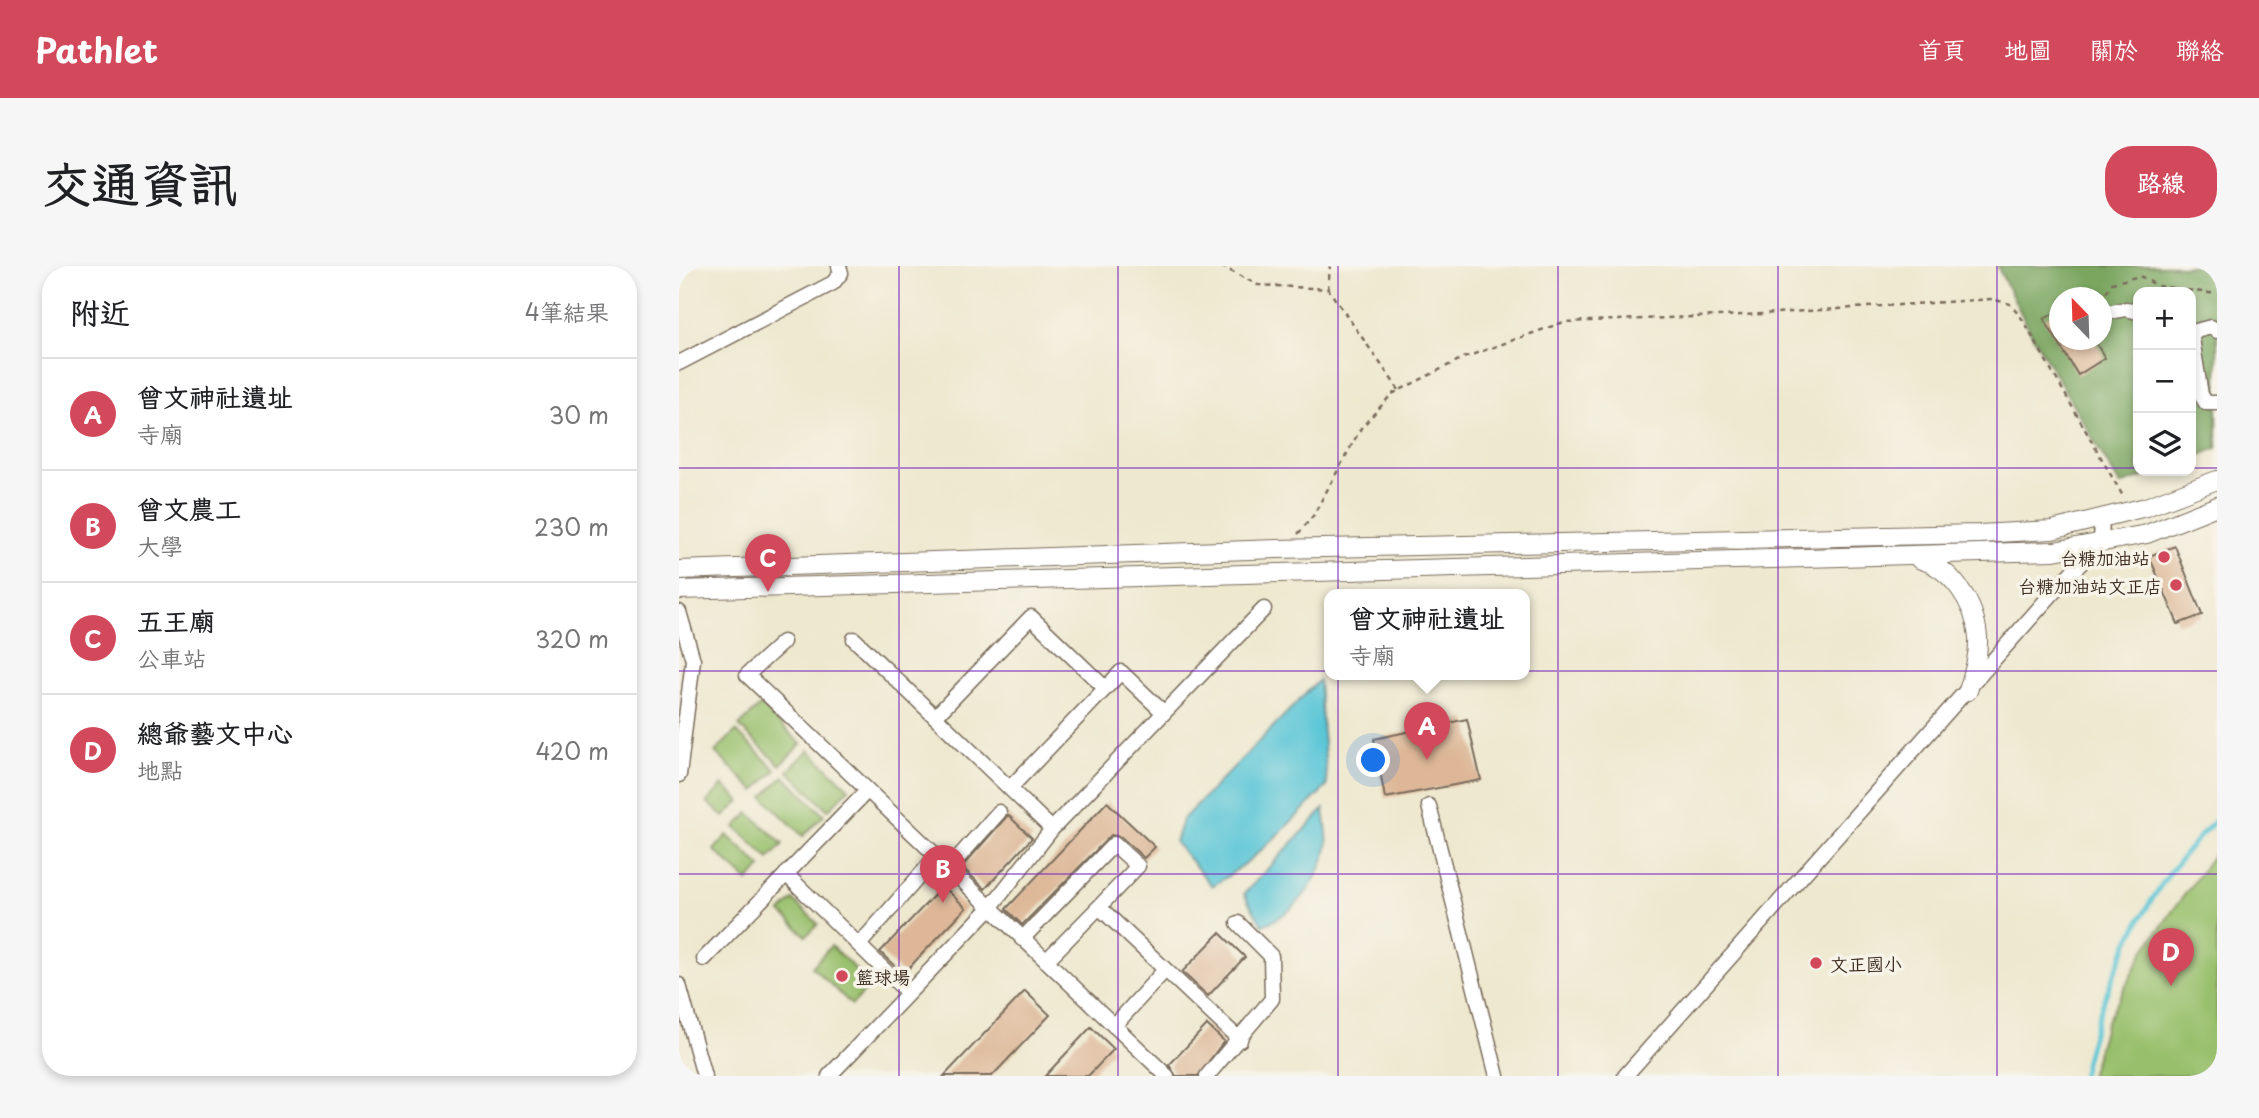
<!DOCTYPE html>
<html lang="zh-TW">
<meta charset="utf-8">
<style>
:root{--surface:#fff;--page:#f6f6f6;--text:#202124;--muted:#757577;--line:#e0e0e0;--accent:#d1495b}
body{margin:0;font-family:"Playpen Sans","LXGW WenKai TC",sans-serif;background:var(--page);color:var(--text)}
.controls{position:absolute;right:21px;top:21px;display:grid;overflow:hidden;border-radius:14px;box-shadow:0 4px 10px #0003}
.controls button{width:63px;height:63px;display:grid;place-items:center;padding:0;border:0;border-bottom:2px solid var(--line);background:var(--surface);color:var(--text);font:35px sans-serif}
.compass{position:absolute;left:1370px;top:21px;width:63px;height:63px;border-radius:50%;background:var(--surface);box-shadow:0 4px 10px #0003;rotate:337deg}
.you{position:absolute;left:695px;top:495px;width:24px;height:24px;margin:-18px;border:5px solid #fff;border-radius:50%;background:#1a73e8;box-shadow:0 0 0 10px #1a73e833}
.badge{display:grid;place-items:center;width:46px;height:46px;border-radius:50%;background:var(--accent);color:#fff;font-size:23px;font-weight:700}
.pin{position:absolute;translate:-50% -58px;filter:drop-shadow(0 2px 4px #0008)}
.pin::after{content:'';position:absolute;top:37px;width:24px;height:21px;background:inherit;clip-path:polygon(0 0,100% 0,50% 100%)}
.popup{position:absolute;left:645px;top:323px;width:206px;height:91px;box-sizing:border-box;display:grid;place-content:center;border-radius:14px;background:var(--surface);filter:drop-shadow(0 2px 5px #0005);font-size:23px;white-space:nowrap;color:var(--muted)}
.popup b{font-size:26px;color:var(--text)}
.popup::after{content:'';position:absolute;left:50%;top:100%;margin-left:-14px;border:14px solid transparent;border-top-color:var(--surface)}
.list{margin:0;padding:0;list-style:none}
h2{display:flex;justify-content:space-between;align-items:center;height:91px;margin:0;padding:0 28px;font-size:30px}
h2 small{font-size:23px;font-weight:400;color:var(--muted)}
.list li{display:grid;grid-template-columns:46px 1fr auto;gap:21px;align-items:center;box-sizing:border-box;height:112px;padding:0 28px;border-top:2px solid var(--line)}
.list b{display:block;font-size:26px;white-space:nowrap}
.list p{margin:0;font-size:23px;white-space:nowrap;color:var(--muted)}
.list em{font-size:23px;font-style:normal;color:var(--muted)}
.icon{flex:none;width:38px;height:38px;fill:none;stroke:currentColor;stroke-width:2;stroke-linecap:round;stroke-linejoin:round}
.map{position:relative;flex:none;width:1538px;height:810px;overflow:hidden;border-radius:28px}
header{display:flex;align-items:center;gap:42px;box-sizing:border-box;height:98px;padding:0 35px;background:var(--accent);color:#fff}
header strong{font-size:33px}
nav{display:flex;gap:38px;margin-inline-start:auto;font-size:24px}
.intro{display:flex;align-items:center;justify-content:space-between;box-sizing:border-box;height:168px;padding:0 42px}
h1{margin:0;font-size:49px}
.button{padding:18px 32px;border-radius:28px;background:var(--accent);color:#fff;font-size:24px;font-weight:700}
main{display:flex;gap:42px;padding:0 42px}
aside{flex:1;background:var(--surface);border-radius:28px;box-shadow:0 4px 10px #0003}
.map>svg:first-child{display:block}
.green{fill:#98c06c;stroke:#6a7545;stroke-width:2}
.forest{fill:#7aa660;stroke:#5a683f;stroke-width:2;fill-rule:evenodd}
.water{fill:#5cc6d7;stroke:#4c787a;stroke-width:2}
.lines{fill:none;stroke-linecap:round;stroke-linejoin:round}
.stream{stroke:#5cc6d7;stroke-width:4.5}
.building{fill:#ddb797}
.minor-casing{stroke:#7a6c5c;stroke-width:17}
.major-casing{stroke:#7a6c5c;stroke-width:20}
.path{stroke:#7a6c5c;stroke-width:2.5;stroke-dasharray:5 5;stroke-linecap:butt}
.minor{stroke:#fff;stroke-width:14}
.major{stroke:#fff;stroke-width:18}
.grid{fill:none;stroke:#7b2cbf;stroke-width:2;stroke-opacity:0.55}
.poi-dot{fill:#d1495b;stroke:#f7f3e8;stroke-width:2.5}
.labels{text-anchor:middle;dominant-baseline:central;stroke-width:7;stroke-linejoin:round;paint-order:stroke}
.poi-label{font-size:18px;fill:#3b2a1e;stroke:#f7f3e8;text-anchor:end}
</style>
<header>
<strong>Pathlet</strong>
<nav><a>首頁</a><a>地圖</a><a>關於</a><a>聯絡</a></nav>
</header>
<div class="intro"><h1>交通資訊</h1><a class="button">路線</a></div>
<main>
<aside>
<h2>附近<small>4筆結果</small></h2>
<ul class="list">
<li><span class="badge">A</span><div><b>曾文神社遺址</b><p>寺廟</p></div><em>30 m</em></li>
<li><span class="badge">B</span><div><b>曾文農工</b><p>大學</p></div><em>230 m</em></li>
<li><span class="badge">C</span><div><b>五王廟</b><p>公車站</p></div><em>320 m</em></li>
<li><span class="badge">D</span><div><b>總爺藝文中心</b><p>地點</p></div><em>420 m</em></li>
</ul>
</aside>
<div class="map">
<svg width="1538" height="810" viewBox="0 0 1538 810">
<rect width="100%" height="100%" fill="#f7f3e8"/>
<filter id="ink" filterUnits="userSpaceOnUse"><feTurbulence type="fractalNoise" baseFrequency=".0143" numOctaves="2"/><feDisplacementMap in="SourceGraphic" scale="14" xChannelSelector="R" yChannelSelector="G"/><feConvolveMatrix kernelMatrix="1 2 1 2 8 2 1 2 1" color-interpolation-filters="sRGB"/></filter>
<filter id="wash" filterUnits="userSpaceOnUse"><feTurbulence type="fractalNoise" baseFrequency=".00686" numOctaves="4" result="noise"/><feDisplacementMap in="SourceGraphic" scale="28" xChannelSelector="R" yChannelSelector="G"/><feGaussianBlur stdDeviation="1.57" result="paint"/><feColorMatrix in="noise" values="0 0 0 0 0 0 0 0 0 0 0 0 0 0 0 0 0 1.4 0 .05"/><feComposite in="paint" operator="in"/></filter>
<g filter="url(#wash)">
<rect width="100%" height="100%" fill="#eee8cf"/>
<!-- green -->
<path class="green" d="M82,439l40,39 -21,21 -41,-39z
M57,465l40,39 -21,21 -40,-39z
M130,484l40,39 -21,21 -40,-39z
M105,510l40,39 -21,21 -40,-39z
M44,519l17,16 -16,16 -17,-15z
M70,547l34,31 -14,15 -34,-32z
M48,569l34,32 -13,14 -34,-31z
M1538,584v226h-127l16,-53 39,-74z
M114,634l25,24 -12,12 -25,-24z
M152,680l40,38 -19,21 -40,-38z"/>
<!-- forest -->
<path class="forest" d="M1318,0h220v182l-26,11v-167h-53v179h22l-40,14 -90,-154zM1380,32h42v42h-42z"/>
<!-- water -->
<path class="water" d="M640,414l8,106c-37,36 -70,74 -115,100l-37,-44 7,-22z
M645,543c1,12 5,28 3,39 -8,33 -32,67 -65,77l-18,-31z"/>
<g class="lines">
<!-- stream -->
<path class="stream" d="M1403,810c21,-94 64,-190 135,-257"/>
</g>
<g id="blocks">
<!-- building -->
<path class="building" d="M1381,44v30h34l11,18 -27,17 -34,-56z
M1496,280l27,69 -24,9 -29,-68z
M788,453l14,61 -96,18 -11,-59z
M428,536l48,45 -11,11 -23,-21 -10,-2 -89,90 -16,-16z
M329,549l24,23 -47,51 -23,-22z
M264,620l23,22 -63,66 -23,-22z
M541,667l25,24 -37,39 -26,-24z
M346,725l25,24 -58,61h-48z
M528,759l17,16 -26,35h-22l-7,-11z
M412,761l23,22 -26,27h-43z"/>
</g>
</g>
<g filter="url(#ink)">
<use href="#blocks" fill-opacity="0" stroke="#7a6c5c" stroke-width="2"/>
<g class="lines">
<defs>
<path id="minor" d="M1422,48l25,-5 12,3
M1512,66l10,63 5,8h11
M1513,66l19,-5 6,4
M0,97l154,-80 8,-10 -2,-7
M0,346l14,48 -14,115
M175,373l198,190
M104,376l-36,33 420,401
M256,451l96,-100 74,71
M331,522l111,-116 43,41
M750,540l68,270
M269,603l51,-57
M107,608l122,119
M343,673l92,-95 24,22 -39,41 141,133
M180,679l77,-88
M25,693l162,-167
M367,695l53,-54
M0,719l25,91
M435,760l51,-56
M150,810l161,-168 62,-79 212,-220
M528,810l65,-77 -1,-43 -33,-33
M946,810l441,-498 35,-35 1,-26"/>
<path id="major" d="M1240,293c33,9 56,44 59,78 1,19 -5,37 -10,54
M0,304l598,-21 702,-15 73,-4 94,-23 71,-27
M0,324l1375,-39 93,-17 70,-28"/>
</defs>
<!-- minor casing -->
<use href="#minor" class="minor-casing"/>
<!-- major casing -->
<use href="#major" class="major-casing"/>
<!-- path -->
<path class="path" d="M542,0l37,19 70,4 71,101
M649,23l2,-23
M1426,36v-8l7,-11 28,-7 18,10 59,8
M619,268l15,-18 48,-88 31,-34 71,-36 101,-36 181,-7 247,-16 18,5 13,16 101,178"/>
<!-- minor -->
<use href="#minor" class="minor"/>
<!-- major -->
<use href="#major" class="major"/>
</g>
</g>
<!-- grid -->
<path class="grid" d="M220,0v810M439,0v810M659,0v810M879,0v810M1099,0v810M1318,0v810M0,202h1459M1512,202h26M0,405h1538M0,608h1538"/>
<!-- markers -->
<g class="poi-dot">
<circle cx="1485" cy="291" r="7"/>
<circle cx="1497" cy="319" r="7"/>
<circle cx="1137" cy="697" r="7"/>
<circle cx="163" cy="710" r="7"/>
</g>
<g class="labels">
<!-- poi labels -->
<g class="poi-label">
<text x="1471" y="291">台糖加油站</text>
<text x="1483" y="319">台糖加油站文正店</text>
<text x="1151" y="697" text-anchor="start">文正國小</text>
<text x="177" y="710" text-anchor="start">籃球場</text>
</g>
</g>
</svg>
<div class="controls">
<button>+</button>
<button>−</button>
<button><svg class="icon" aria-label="layers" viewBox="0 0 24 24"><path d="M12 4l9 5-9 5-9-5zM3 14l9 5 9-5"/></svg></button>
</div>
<svg class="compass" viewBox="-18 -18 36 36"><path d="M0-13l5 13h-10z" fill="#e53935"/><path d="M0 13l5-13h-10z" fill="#757577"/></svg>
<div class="you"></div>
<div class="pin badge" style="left:748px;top:494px">A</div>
<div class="popup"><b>曾文神社遺址</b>寺廟</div>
<div class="pin badge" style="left:264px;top:637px">B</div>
<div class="pin badge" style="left:89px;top:326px">C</div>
<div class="pin badge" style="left:1492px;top:720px">D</div>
</div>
</main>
